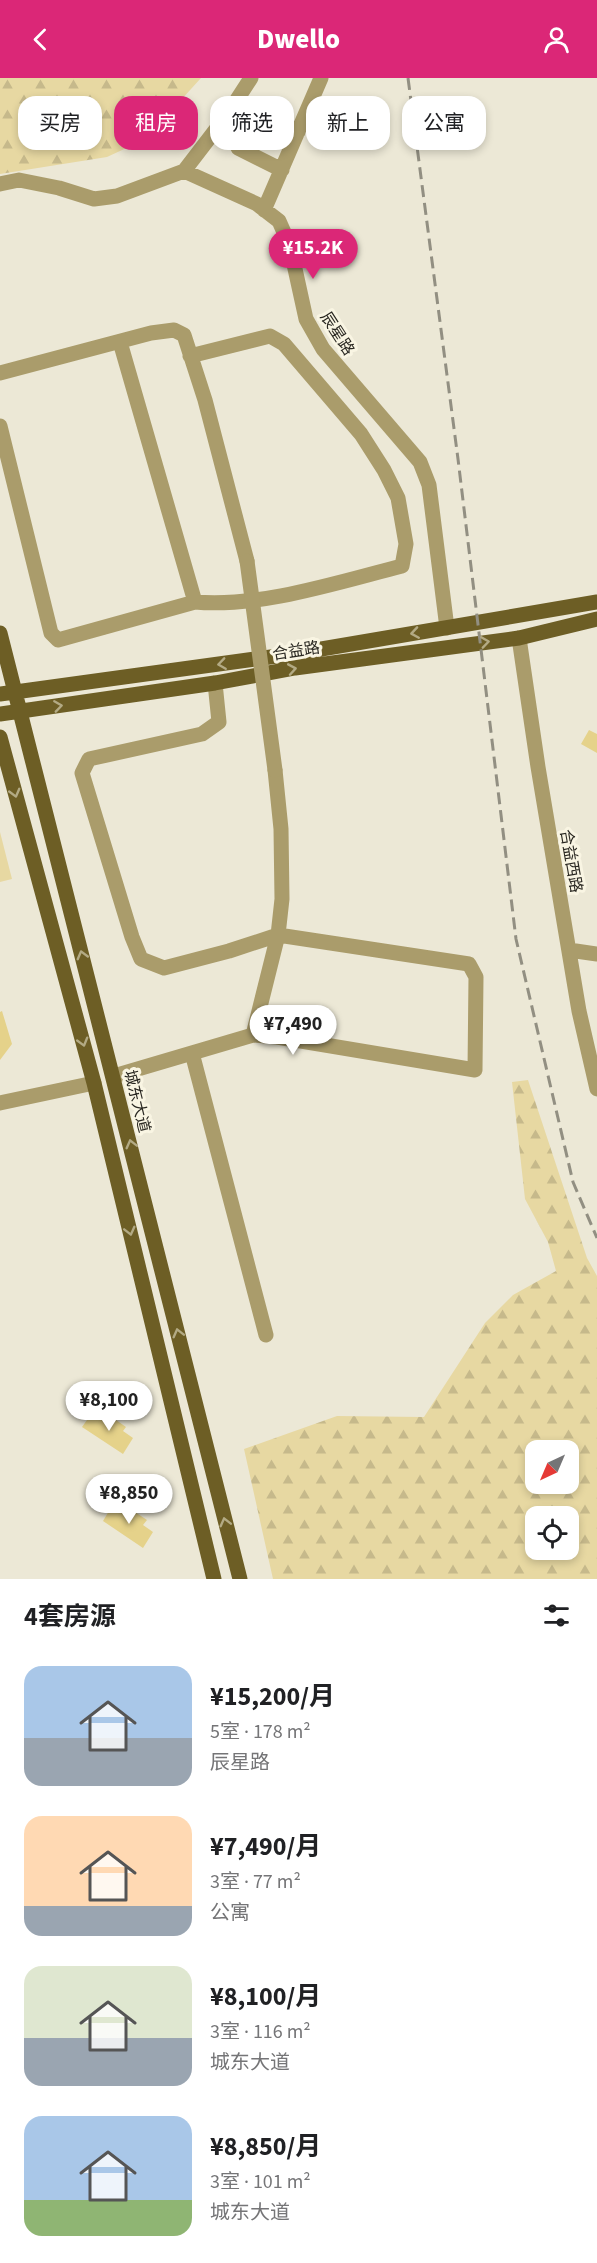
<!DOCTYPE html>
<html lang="zh">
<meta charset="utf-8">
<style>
:root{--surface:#fff;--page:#f6f6f6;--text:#202124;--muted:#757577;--accent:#db2777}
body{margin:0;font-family:"Source Sans 3","Noto Sans SC",sans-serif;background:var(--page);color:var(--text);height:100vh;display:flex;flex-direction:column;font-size:22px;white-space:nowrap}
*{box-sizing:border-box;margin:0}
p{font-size:20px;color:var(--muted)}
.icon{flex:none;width:33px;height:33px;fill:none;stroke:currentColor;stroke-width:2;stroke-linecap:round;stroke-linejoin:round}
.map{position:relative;height:1501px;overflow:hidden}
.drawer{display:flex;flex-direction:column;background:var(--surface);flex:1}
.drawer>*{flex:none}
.hud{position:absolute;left:18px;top:18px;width:561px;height:54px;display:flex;gap:12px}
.needle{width:39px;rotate:224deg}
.tools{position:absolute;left:525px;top:1362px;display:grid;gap:12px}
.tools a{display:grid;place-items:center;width:54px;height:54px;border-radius:12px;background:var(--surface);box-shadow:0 3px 9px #0003;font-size:30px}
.price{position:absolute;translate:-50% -51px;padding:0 14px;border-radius:21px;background:#fff;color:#222;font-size:20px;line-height:39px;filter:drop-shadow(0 2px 3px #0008)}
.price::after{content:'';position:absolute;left:50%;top:36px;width:18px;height:14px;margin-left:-9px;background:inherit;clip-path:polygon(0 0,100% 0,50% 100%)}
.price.on{background:var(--accent);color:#fff}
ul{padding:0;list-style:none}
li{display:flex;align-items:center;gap:18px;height:150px;padding:0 24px}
li span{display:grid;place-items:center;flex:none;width:168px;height:120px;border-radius:18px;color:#555}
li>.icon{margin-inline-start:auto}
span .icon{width:72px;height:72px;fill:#fffc;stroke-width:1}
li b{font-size:26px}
h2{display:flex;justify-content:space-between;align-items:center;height:72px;padding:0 24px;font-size:26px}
.chip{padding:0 21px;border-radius:18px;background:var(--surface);box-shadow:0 3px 9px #0003;font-size:21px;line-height:54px}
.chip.on{background:var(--accent);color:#fff}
header{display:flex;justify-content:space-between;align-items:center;height:78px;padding:0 24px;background:var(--accent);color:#fff;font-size:27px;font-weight:800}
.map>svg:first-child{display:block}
</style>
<header><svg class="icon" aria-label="back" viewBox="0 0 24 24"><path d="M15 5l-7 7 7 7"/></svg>Dwello<svg class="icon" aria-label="person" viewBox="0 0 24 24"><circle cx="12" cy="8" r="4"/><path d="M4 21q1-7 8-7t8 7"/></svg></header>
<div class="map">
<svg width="597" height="1501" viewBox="0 0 597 1501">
<defs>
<pattern id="forest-firs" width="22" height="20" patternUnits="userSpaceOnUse" patternTransform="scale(1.5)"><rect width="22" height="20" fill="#e7d8a2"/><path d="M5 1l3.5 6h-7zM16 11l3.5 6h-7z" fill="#c6b98b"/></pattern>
</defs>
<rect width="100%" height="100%" fill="#ece8d6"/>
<path fill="#e7d8a2" d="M0 754 12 801 0 804Z"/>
<path fill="url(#forest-firs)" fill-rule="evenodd" d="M0 0H201L161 44 133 67 107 79 0 96Z
M528 1002 587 1180 597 1198V1501H273L244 1371 337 1338 424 1339 485 1245 513 1217 556 1193 548 1164 525 1121 512 1004ZM536 1372H568V1406H536ZM536 1438H568V1472H536Z"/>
<path fill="#e5d28a" d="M589 652 597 656V675L581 666Z
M2 933 12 966 0 982V934Z
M92 1335 102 1341 106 1335 126 1349 123 1353 133 1360 123 1376 82 1349Z
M112 1428 122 1435 126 1428 147 1442 143 1447 153 1454 143 1470 103 1443Z"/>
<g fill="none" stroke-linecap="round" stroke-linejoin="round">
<path stroke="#aa9c6b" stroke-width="15" d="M250 31 298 54
M238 70 282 92
M184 93 227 37 251 0
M0 106 19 102 59 110 94 121 117 118 184 93 257 126 279 143 290 168 306 241 323 271 420 384 429 407 447 550
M264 132 321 0
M120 264 195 524
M0 295 151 255 174 252 184 257 205 322 247 483
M0 348 51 555 58 562 195 524C259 530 339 504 402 488L406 466 398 420 384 392 361 356 284 266 270 258 190 278
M519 560 538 689 579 933 597 1011
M569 872 597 876
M253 957 278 857 282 821 281 751 275 692
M192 975 266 1257
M114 998 253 957 277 959 475 992 476 899 469 886 278 857 229 873 164 890 141 881 132 859 82 695 89 681 202 656 219 644 215 605
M0 1025 94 1005"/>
<path stroke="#6d5e25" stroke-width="15" d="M0 555 240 1501
M0 616 292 576 597 524
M0 636 215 605 295 590 519 560 597 541
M0 659 94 1005 214 1501"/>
<path stroke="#928f82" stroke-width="3" stroke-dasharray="12 6" stroke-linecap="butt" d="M408 0 458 381 516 861 573 1104 597 1160"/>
<path stroke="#aa9c6b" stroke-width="15" d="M247 483 275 692"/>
</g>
<defs><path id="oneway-chevron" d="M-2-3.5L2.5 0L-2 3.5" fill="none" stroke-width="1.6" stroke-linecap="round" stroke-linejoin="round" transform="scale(1.5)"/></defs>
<g stroke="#b3aa84">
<use href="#oneway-chevron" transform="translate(415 555) rotate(171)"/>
<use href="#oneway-chevron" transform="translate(485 564) rotate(-8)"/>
<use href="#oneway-chevron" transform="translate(222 586) rotate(172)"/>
<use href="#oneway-chevron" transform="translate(292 591) rotate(-10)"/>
<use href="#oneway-chevron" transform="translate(58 628) rotate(-8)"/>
<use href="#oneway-chevron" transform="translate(15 715) rotate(75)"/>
<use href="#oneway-chevron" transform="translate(82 877) rotate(-105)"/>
<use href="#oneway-chevron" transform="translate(83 964) rotate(74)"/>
<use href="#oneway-chevron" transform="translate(131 1066) rotate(-104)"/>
<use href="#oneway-chevron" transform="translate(130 1153) rotate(76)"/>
<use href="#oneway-chevron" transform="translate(178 1255) rotate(-104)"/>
<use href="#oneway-chevron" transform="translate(225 1444) rotate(-104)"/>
</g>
<g text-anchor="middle" stroke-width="6" stroke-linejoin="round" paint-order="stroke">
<g font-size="16" fill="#2a2822" stroke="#f9f5e3">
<text transform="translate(338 255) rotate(57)" y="6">辰星路</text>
<text transform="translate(296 572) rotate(-9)" y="6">合益路</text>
<text transform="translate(572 783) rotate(80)" y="6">合益西路</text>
<text transform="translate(138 1023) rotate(76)" y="6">城东大道</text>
</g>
</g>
</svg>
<div class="tools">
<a><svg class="needle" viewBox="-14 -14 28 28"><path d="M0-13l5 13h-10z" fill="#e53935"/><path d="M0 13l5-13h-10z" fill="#757577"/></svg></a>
<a><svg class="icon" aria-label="locate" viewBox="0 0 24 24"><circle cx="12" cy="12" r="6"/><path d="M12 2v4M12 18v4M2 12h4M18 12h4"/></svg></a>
</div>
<b class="price on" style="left:313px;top:202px">¥15.2K</b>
<b class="price" style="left:293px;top:978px">¥7,490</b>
<b class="price" style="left:109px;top:1354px">¥8,100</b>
<b class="price" style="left:129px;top:1447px">¥8,850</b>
<div class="hud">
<a class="chip">买房</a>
<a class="chip on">租房</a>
<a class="chip">筛选</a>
<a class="chip">新上</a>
<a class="chip">公寓</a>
</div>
</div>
<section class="drawer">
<h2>4套房源<svg class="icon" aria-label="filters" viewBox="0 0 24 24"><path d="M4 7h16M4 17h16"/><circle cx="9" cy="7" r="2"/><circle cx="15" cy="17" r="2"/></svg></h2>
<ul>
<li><span style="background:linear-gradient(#a9c7e8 60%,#9aa5b1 0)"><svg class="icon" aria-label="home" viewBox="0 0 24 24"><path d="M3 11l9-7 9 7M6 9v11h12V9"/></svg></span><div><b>¥15,200/月</b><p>5室 · 178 m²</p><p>辰星路</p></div></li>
<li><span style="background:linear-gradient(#ffd9b3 75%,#9aa5b1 0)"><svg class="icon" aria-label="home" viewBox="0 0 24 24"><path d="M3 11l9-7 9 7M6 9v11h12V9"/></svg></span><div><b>¥7,490/月</b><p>3室 · 77 m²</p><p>公寓</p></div></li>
<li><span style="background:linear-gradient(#dfe7d0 60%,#9aa5b1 0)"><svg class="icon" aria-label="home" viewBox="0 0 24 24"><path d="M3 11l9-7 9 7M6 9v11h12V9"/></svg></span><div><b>¥8,100/月</b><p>3室 · 116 m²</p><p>城东大道</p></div></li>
<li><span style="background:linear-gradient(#a9c7e8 70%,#8fb573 0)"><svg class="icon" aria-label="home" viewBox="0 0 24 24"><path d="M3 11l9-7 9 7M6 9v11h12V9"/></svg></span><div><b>¥8,850/月</b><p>3室 · 101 m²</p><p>城东大道</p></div></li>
</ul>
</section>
